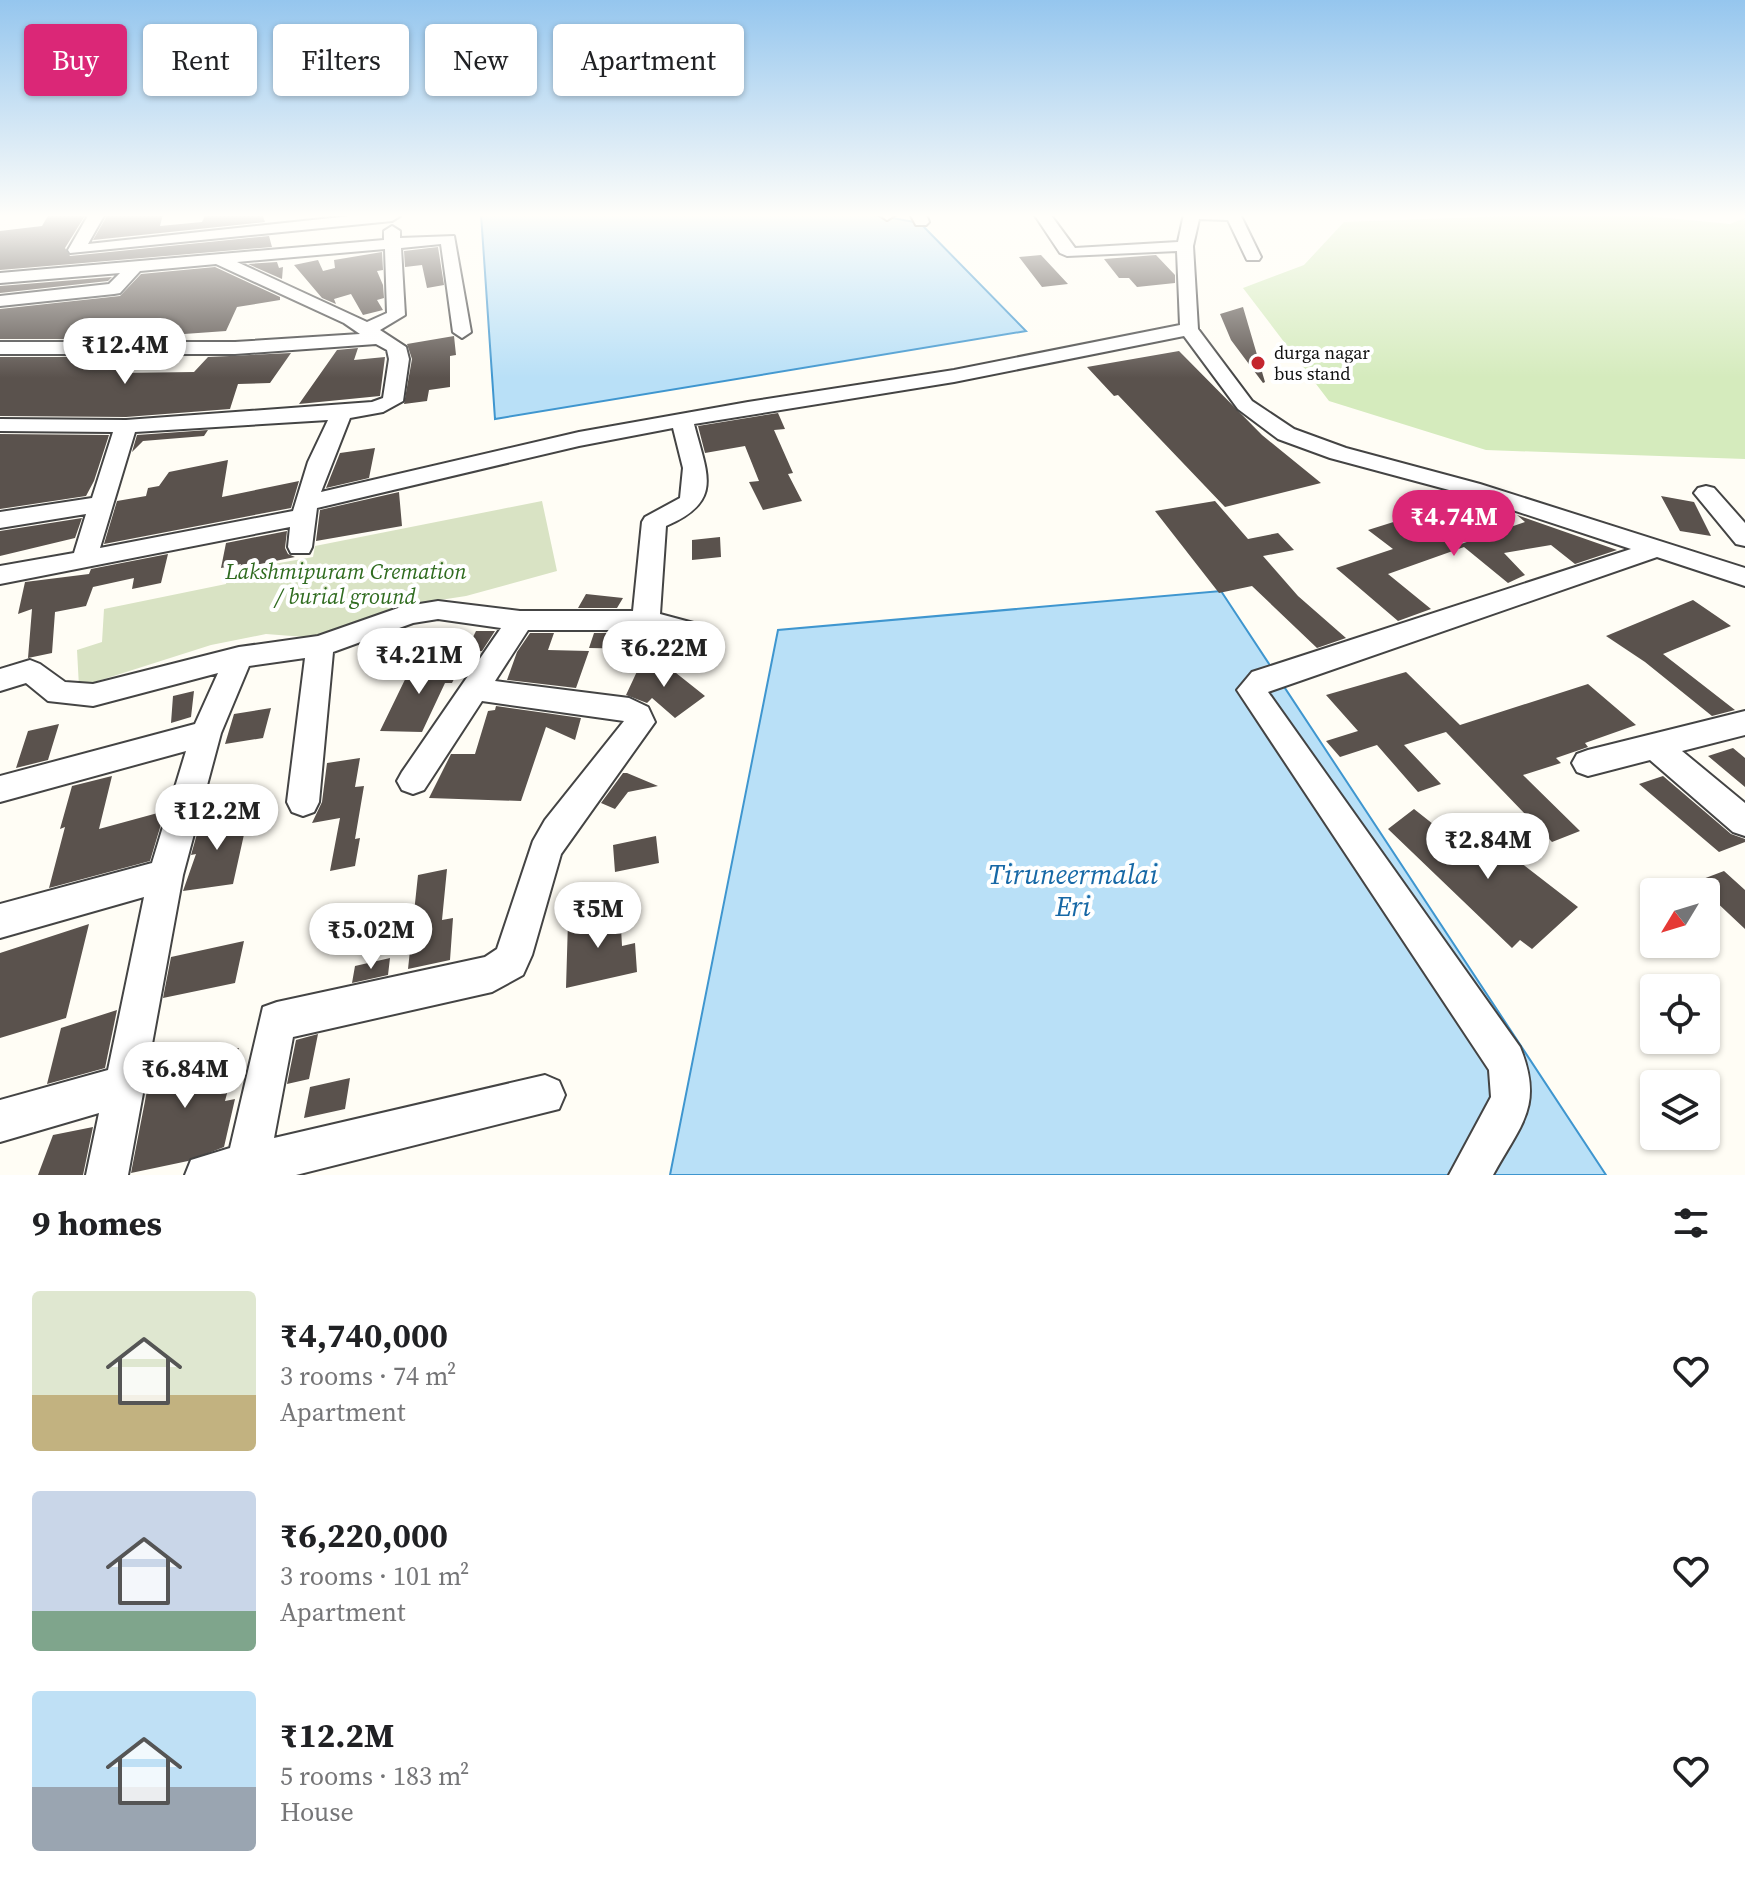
<!DOCTYPE html>
<meta charset="utf-8">
<style>
:root{--surface:#fff;--page:#f6f6f6;--text:#202124;--muted:#757577;--accent:#db2777}
body{margin:0;font-family:"Source Serif 4",serif;background:var(--page);color:var(--text);height:100vh;display:flex;flex-direction:column;font-size:30px;white-space:nowrap}
*{box-sizing:border-box;margin:0}
p{font-size:26px;color:var(--muted)}
.icon{flex:none;width:44px;height:44px;fill:none;stroke:currentColor;stroke-width:2;stroke-linecap:round;stroke-linejoin:round}
.map{position:relative;height:1175px;overflow:hidden}
.side{display:flex;flex-direction:column;background:var(--surface);flex:1}
.side>*{flex:none}
.banner{position:absolute;left:24px;top:24px;width:800px;height:72px;display:flex;gap:16px}
.needle{width:52px;rotate:232deg}
.tools{position:absolute;left:1640px;top:878px;display:grid;gap:16px}
.tools a{display:grid;place-items:center;width:80px;height:80px;border-radius:8px;background:var(--surface);box-shadow:0 2px 6px #0004;font-size:40px}
.price{position:absolute;translate:-50% -68px;padding:0 18px;border-radius:28px;background:#fff;color:#222;font-size:26px;line-height:52px;filter:drop-shadow(0 2px 4px #0008)}
.price::after{content:'';position:absolute;left:50%;top:48px;width:24px;height:18px;margin-left:-12px;background:inherit;clip-path:polygon(0 0,100% 0,50% 100%)}
.price.current{background:var(--accent);color:#fff}
ul{padding:0;list-style:none}
li{display:flex;align-items:center;gap:24px;height:200px;padding:0 32px}
li span{display:grid;place-items:center;flex:none;width:224px;height:160px;border-radius:8px;color:#555}
li>.icon{margin-inline-start:auto}
span .icon{width:96px;height:96px;fill:#fffc;stroke-width:1}
li b{font-size:34px}
h2{display:flex;justify-content:space-between;align-items:center;height:96px;padding:0 32px;font-size:34px}
.chip{padding:0 28px;border-radius:8px;background:var(--surface);box-shadow:0 2px 6px #0004;font-size:28px;line-height:72px}
.chip.current{background:var(--accent);color:#fff}
.map>svg:first-child{display:block}
</style>
<div class="map">
<svg width="1745" height="1175" viewBox="0 0 1745 1175">
<rect width="100%" height="100%" fill="#fffdf5"/>
<path fill="#d5ebbd" d="M1556 214H1626L1730 224 1745 218V459L1486 450 1329 401 1243 288 1304 265 1344 222Z"/>
<path fill="#d9e3c4" d="M542 501 557 571 466 596 414 604 318 638 266 634 211 645 79 687 77 650 102 642 104 609 226 584 228 572 313 557 315 546Z"/>
<path fill="#b9e0f7" stroke="#3f96cf" stroke-width="2" d="M481 214H870L920 223 1026 331 495 419Z
M1221 591 1606 1175H670L778 630Z"/>
<path fill="#5a524d" d="M49 214H86L65 248 70 256 269 236 272 247 0 270V231L42 226Z
M108 214H163L160 226 202 222 206 214H262L265 222 93 240Z
M438 247 444 285 427 288 422 265 405 267 404 251Z
M382 252 383 270 377 271 383 285 384 298 377 300 383 310 363 315 351 294 334 299 336 304 322 298 294 265 318 260 323 271 335 268 334 260Z
M1041 255 1068 284 1042 287 1019 257Z
M1156 255 1175 275V283L1137 287 1129 278H1119L1104 259Z
M277 262 279 268 283 267 282 279 248 264Z
M215 267 280 297V300L237 307 226 331 156 336 153 339H0V309L120 296 141 274Z
M112 277 108 281 0 293V286Z
M1243 307 1265 382 1263 383 1231 340 1220 314Z
M454 336 456 355 450 356V387L429 390 427 401 404 404 412 359 407 344Z
M358 348 354 360 385 357 380 396 299 404 337 350Z
M1179 351 1262 435 1321 483 1225 507 1118 395 1114 396 1087 367Z
M291 353 270 383 238 384 230 409 126 417 0 416V357H134L118 373 194 372 208 357Z
M778 413 785 429 774 430 793 473 788 474 802 501 763 510 749 482 759 481 745 446 705 453 698 426Z
M208 430 204 436 143 441 132 452 137 435Z
M0 434 109 435 94 481 86 496 0 509Z
M375 448 369 478 326 488 340 453Z
M228 460 222 497 299 481 291 508 104 544 117 501 146 496 148 488 159 486 169 472Z
M399 492 402 526 316 541 320 510Z
M1661 496 1694 502 1711 536 1680 531Z
M1215 501 1248 539 1278 533 1294 550 1263 556 1298 596 1346 638 1317 648 1252 586 1219 593 1155 511Z
M1517 515 1617 550 1575 564 1551 545 1504 553 1525 575 1508 583 1464 547 1388 574 1431 609 1398 621 1336 568 1393 549 1368 530 1403 519 1413 526 1461 544 1525 522Z
M82 518 75 538 0 556V531Z
M287 531 285 548 288 554 295 557 240 568 241 564 221 568 226 543Z
M720 537 721 557 692 560V540Z
M168 554 161 583 132 589 134 578 93 587 86 606 55 612 52 653 28 658 32 609 18 614 25 582 89 574 91 569Z
M586 594 623 598 617 608H578Z
M1693 600 1731 626 1663 654 1735 710 1712 716 1645 662 1606 636Z
M476 631H495L482 651H466Z
M530 633H554L548 650 589 651 576 688 507 680 517 652Z
M594 633H646L648 634 643 649 589 648Z
M414 661 462 663 452 683H445L422 732 380 731Z
M640 665 671 669 705 696 675 718 652 698 647 703 626 695Z
M1406 672 1460 725 1588 684 1636 725 1585 743 1588 747 1556 758 1561 763 1523 775 1580 831 1552 842 1446 732 1404 745 1441 784 1418 792 1377 745 1340 757 1326 741 1358 731 1326 695Z
M194 691 191 717 171 723 173 696Z
M496 706 581 718 575 740 546 727 521 801 429 798 451 754H475L488 711 495 710Z
M271 708 263 738 225 744 234 714Z
M59 724 48 760 16 768 28 731Z
M1733 748 1745 758V787L1708 756Z
M360 758 355 787 364 786 355 839 360 838 355 866 330 871 340 818 312 823 322 802 327 763Z
M623 773H627L658 786 628 792 615 809 601 803Z
M112 776 99 829 165 811 150 861 49 888 65 827 60 829 72 786Z
M1663 776 1731 834 1745 839V842L1719 852 1639 784Z
M1414 809 1462 847 1481 832 1578 907 1532 949 1520 940 1512 948 1388 829Z
M249 812 233 884 183 891 196 854 191 855 201 820Z
M656 836 659 863 615 872 613 845Z
M447 869 442 920 453 918 450 960 408 969 418 875Z
M1724 871 1745 890V929L1695 882Z
M620 910 622 946 635 943 637 972 566 988 568 921Z
M89 924 66 1018 0 1038V953Z
M244 941 235 983 163 998 171 957Z
M390 958 388 975 352 983 355 966Z
M117 1010 105 1068 47 1084 61 1028Z
M318 1034 309 1079 287 1084 296 1040Z
M239 1048 225 1101 235 1099 224 1147 188 1161 131 1173 152 1065Z
M350 1078 345 1109 304 1118 310 1087Z
M93 1127 83 1175H38L53 1135Z"/>
<g fill="none" stroke-linecap="round" stroke-linejoin="round">
<defs>
<path id="street" d="M89 214H105L88 244 369 214 400 216 392 221 70 253 68 250Z
M878 214H894L895 215 887 220Z
M910 214H926L929 222 926 225H916Z
M1034 214H1050L1075 248 1178 242 1184 214H1240L1261 257 1259 260H1247L1228 220 1199 219 1193 246 1198 329 1252 401 1294 429 1346 448 1480 484 1745 568V586L1657 557 1268 692 1520 1047C1544 1106 1521 1124 1493 1175H1449L1491 1097 1489 1070 1237 690 1252 672 1631 549 1464 494 1330 458 1278 439 1238 409 1184 336 954 382 694 424C707 475 724 501 666 526L660 614 701 625 705 632 701 639 691 642 646 630H528L495 681 629 698 648 707 655 722 561 854 532 955 523 975 492 992 293 1037 274 1138 545 1075 559 1081 565 1095 559 1109 296 1175H185L191 1160 230 1148 263 1007 277 1002 485 957 497 949 533 841 545 820 624 721 482 701 424 790 413 794 402 790 397 781 402 772 501 628 438 619 413 623 333 652 319 802 314 812 303 816 292 812 287 802 305 658 249 666 221 733 183 875 128 1175H86L99 1113 0 1142V1100L108 1070 144 897 0 938V904L152 863 186 751 0 802V776L195 724 218 673 93 706 48 701 26 683 0 691V669L30 660 40 664 65 682 93 684 239 647 318 636 401 607 438 601 520 611H633L642 522 645 517 680 498 683 468 673 428 579 446 317 508 312 547 309 553H291L288 547 290 527 0 584V566L74 553 86 514 0 528V512L92 498 113 432 0 431V419L126 420 372 402 383 398 389 359 387 350 376 344 235 354H0V342H235L360 334 344 323 216 264 140 271 120 293 114 294 0 306V296L109 284 120 273 0 283V273L384 240V231L392 226 400 231V238L454 236 471 332 462 338 453 332 441 244 401 248 405 315 380 330 406 347 409 359 403 401 383 412 350 418 321 492 579 432 748 402 954 370 1180 325 1177 251 1067 256 1060 253ZM385 249 387 313 367 322 237 262ZM328 420 308 462 293 511 100 548 135 432Z
M1706 486 1714 488 1745 523V546L1736 544 1694 493 1698 488Z
M1745 711V735L1682 751 1745 803V836L1733 832 1650 760 1588 776 1577 772 1572 763 1577 754 1588 750Z"/>
</defs>
<use href="#street" stroke="#444" stroke-width="4"/>
<use href="#street" fill="#fff" fill-rule="evenodd"/>
</g>
<linearGradient id="sky" x2="0" y2="1"><stop stop-color="#95c6ee"/><stop offset="0.57" stop-color="#fffefa"/><stop offset="1" stop-color="#fffefa" stop-opacity="0"/></linearGradient>
<rect width="1745" height="378" fill="url(#sky)"/>
<circle fill="#c4262e" stroke="#fff" stroke-width="3" cx="1258" cy="363" r="8"/>
<g text-anchor="middle" stroke-width="8" stroke-linejoin="round" paint-order="stroke">
<g font-size="18" fill="#111" stroke="#fff" text-anchor="start">
<text x="1274" y="359">durga nagar<tspan x="1274" dy="21">bus stand</tspan></text>
</g>
<g font-size="22" font-style="italic" fill="#2f6b1f" stroke="#fff">
<text x="346" y="579">Lakshmipuram Cremation<tspan x="346" dy="25">/ burial ground</tspan></text>
</g>
<g font-size="28" font-style="italic" fill="#1768a6" stroke="#fff">
<text x="1073" y="884">Tiruneermalai<tspan x="1073" dy="32">Eri</tspan></text>
</g>
</g>
</svg>
<div class="tools">
<a><svg class="needle" viewBox="-14 -14 28 28"><path d="M0-13l5 13h-10z" fill="#e53935"/><path d="M0 13l5-13h-10z" fill="#757577"/></svg></a>
<a><svg class="icon" aria-label="locate" viewBox="0 0 24 24"><circle cx="12" cy="12" r="6"/><path d="M12 2v4M12 18v4M2 12h4M18 12h4"/></svg></a>
<a><svg class="icon" aria-label="layers" viewBox="0 0 24 24"><path d="M12 4l9 5-9 5-9-5zM3 14l9 5 9-5"/></svg></a>
</div>
<b class="price" style="left:125px;top:386px">₹12.4M</b>
<b class="price current" style="left:1454px;top:558px">₹4.74M</b>
<b class="price" style="left:664px;top:689px">₹6.22M</b>
<b class="price" style="left:419px;top:696px">₹4.21M</b>
<b class="price" style="left:217px;top:852px">₹12.2M</b>
<b class="price" style="left:1488px;top:881px">₹2.84M</b>
<b class="price" style="left:598px;top:950px">₹5M</b>
<b class="price" style="left:371px;top:971px">₹5.02M</b>
<b class="price" style="left:185px;top:1110px">₹6.84M</b>
<div class="banner">
<a class="chip current">Buy</a>
<a class="chip">Rent</a>
<a class="chip">Filters</a>
<a class="chip">New</a>
<a class="chip">Apartment</a>
</div>
</div>
<section class="side">
<h2>9 homes<svg class="icon" aria-label="filters" viewBox="0 0 24 24"><path d="M4 7h16M4 17h16"/><circle cx="9" cy="7" r="2"/><circle cx="15" cy="17" r="2"/></svg></h2>
<ul>
<li><span style="background:linear-gradient(#dfe7d0 65%,#c2b280 0)"><svg class="icon" aria-label="home" viewBox="0 0 24 24"><path d="M3 11l9-7 9 7M6 9v11h12V9"/></svg></span><div><b>₹4,740,000</b><p>3 rooms · 74 m²</p><p>Apartment</p></div><svg class="icon" aria-label="heart" viewBox="0 0 24 24"><path d="M12 20l-8-8c-3-5 5-10 8-4 3-6 11-1 8 4z"/></svg></li>
<li><span style="background:linear-gradient(#c9d6e8 75%,#7fa58c 0)"><svg class="icon" aria-label="home" viewBox="0 0 24 24"><path d="M3 11l9-7 9 7M6 9v11h12V9"/></svg></span><div><b>₹6,220,000</b><p>3 rooms · 101 m²</p><p>Apartment</p></div><svg class="icon" aria-label="heart" viewBox="0 0 24 24"><path d="M12 20l-8-8c-3-5 5-10 8-4 3-6 11-1 8 4z"/></svg></li>
<li><span style="background:linear-gradient(#bfe0f5 60%,#9aa5b1 0)"><svg class="icon" aria-label="home" viewBox="0 0 24 24"><path d="M3 11l9-7 9 7M6 9v11h12V9"/></svg></span><div><b>₹12.2M</b><p>5 rooms · 183 m²</p><p>House</p></div><svg class="icon" aria-label="heart" viewBox="0 0 24 24"><path d="M12 20l-8-8c-3-5 5-10 8-4 3-6 11-1 8 4z"/></svg></li>
</ul>
</section>
